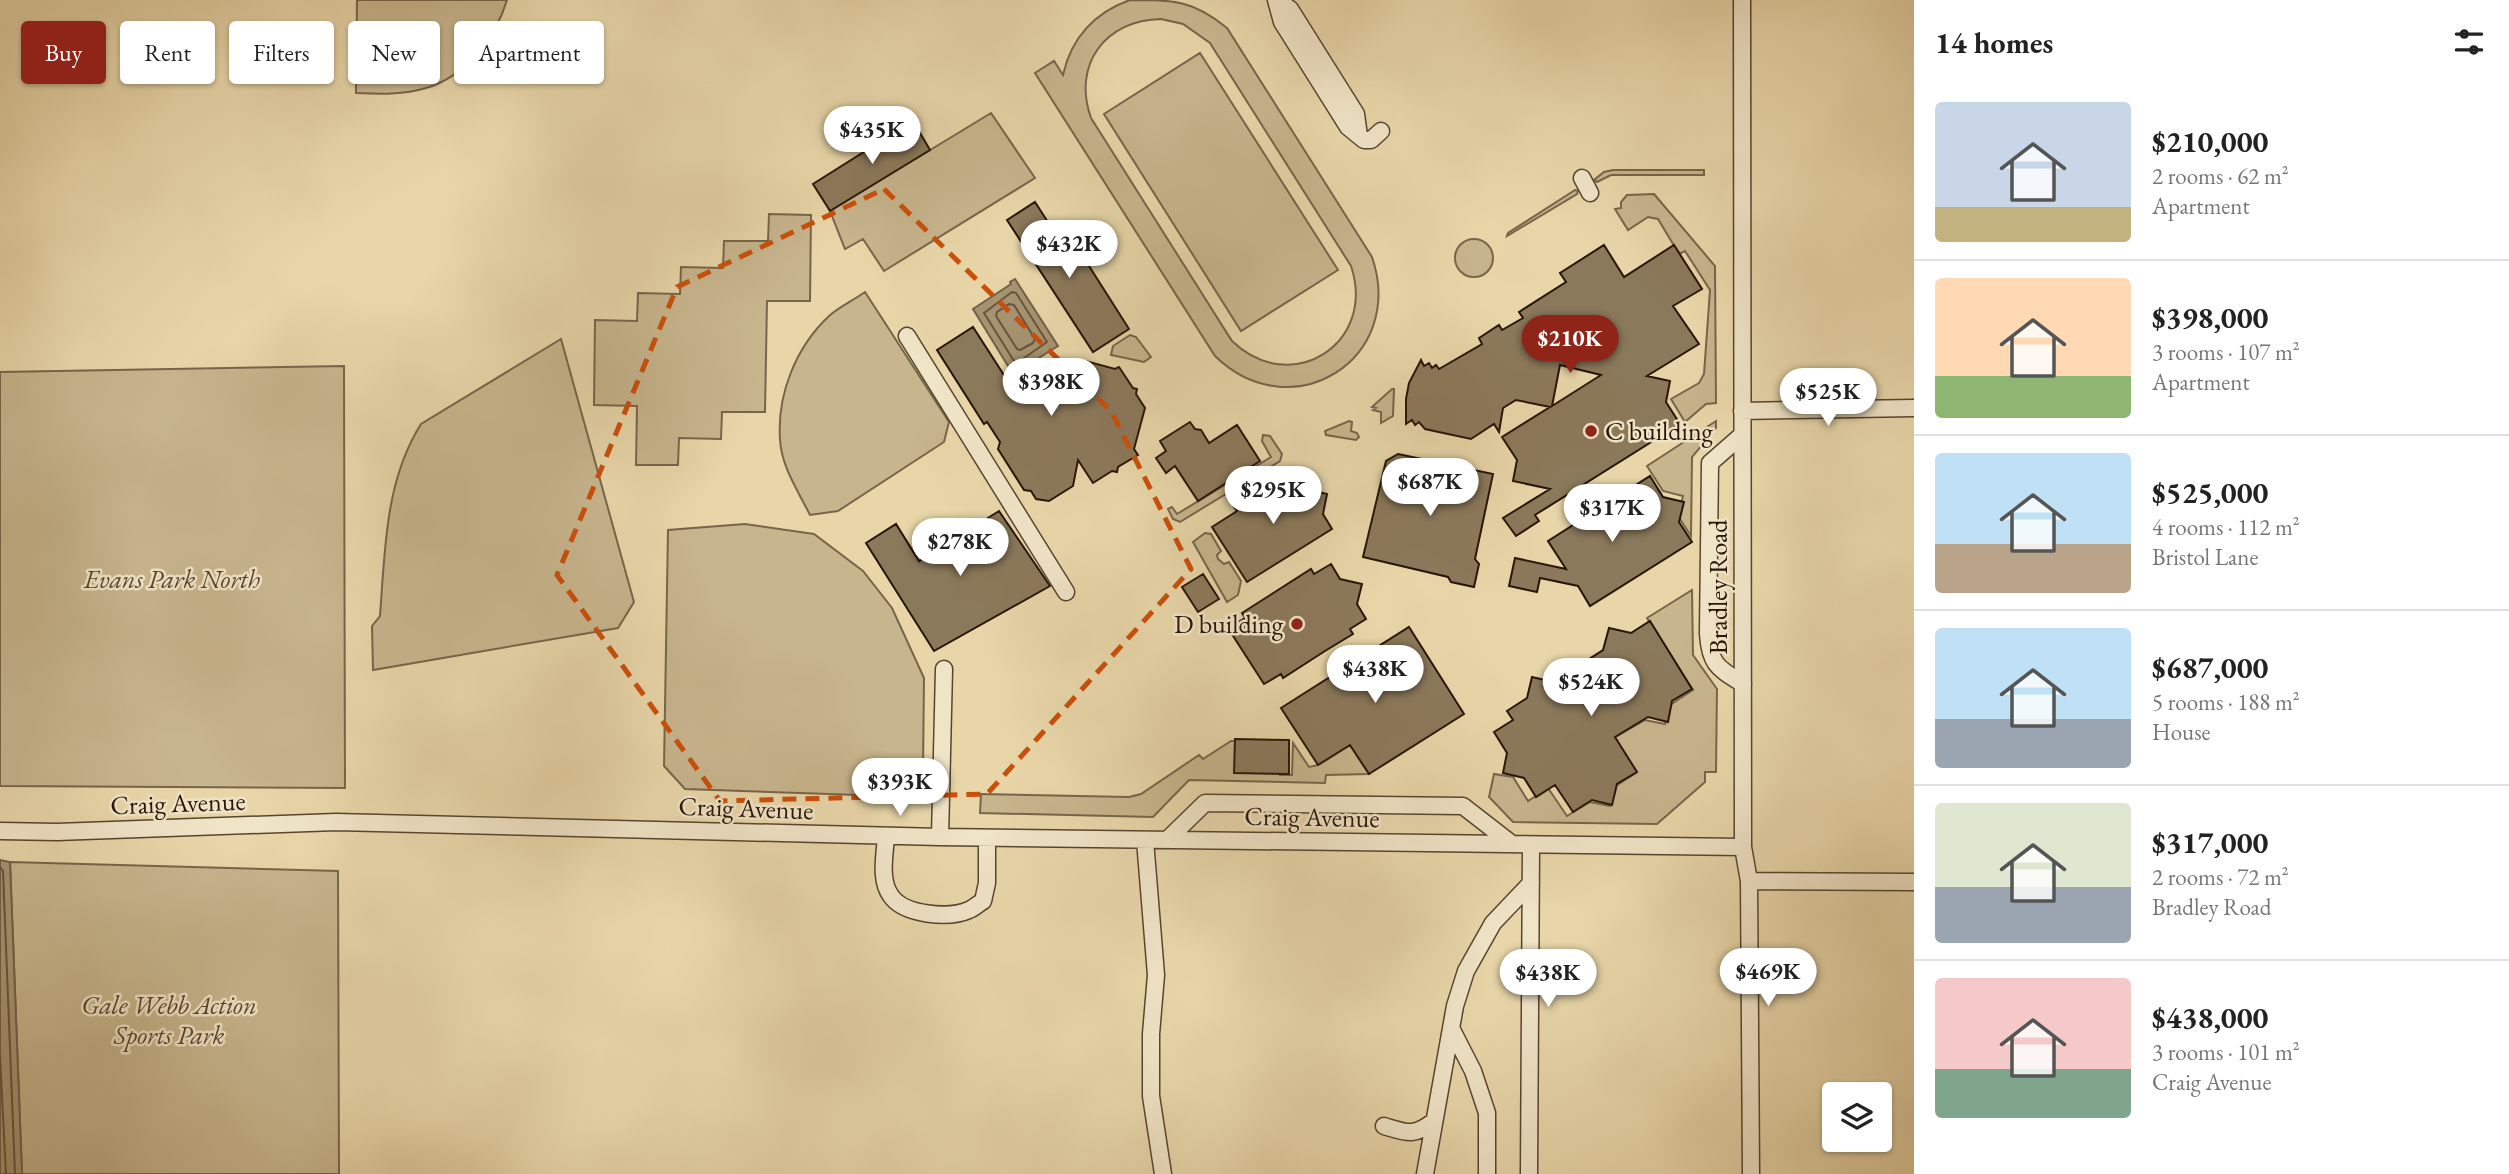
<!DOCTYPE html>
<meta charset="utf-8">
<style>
:root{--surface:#fff;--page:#f2f2f2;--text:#222;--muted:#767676;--line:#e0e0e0;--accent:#8f2418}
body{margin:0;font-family:"EB Garamond",serif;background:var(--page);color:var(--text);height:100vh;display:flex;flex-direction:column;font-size:26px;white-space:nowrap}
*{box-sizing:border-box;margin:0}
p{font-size:23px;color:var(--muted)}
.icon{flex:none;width:38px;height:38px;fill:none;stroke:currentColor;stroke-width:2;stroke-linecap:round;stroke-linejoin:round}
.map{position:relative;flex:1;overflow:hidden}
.details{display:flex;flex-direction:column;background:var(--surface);width:595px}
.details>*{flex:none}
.top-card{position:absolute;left:21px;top:21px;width:665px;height:63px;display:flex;gap:14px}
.buttons{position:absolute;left:1822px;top:1082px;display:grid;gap:14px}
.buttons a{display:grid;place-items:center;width:70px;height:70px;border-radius:7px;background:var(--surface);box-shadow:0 2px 5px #0004;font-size:35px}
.price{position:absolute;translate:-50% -60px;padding:0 16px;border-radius:24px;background:#fff;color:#222;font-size:23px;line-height:46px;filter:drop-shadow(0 2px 4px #0008)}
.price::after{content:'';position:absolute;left:50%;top:42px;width:21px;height:16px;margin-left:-10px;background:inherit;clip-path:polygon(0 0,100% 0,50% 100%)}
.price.current{background:var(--accent);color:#fff}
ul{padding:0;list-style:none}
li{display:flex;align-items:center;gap:21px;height:175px;padding:0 21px}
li+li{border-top:2px solid var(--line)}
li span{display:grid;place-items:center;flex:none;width:196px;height:140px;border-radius:7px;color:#555}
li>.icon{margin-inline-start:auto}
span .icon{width:84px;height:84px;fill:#fffc;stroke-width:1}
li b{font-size:30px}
h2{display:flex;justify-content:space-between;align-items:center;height:84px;padding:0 21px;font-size:30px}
.pill{padding:0 24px;border-radius:7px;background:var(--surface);box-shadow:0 2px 5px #0004;font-size:24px;line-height:63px}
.pill.current{background:var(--accent);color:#fff}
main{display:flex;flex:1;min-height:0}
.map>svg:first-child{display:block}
</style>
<main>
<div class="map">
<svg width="1914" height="1174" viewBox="0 0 1914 1174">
<rect width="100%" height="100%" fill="#e8d6a9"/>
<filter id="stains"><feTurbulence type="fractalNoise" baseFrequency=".00286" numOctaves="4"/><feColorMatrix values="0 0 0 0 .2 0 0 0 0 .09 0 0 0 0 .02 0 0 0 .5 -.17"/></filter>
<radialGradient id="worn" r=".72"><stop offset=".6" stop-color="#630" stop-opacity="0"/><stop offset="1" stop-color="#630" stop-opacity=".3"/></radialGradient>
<path fill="#c7b58d" stroke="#77654a" stroke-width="2" fill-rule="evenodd" d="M357 0H507C496 37 465 77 426 88 403 95 380 94 356 93Z
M1130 0C1174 0 1193 0 1227 28L1372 257C1407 359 1292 431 1215 356L1035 73 1054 61 1063 75C1071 38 1095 12 1130 0ZM1161 19 1183 24 1210 43 1351 266C1377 344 1291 398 1232 341L1091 118C1072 65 1105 20 1161 19Z
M1200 53 1338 270 1241 331 1104 114Z
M991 113 1035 178 884 271 863 239 845 249 830 211Z
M1613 170H1704V175H1611L1597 182 1594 180 1604 172Z
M1575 190 1578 191 1577 194 1507 236 1508 233Z
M1654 194 1715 266 1716 403 1706 404 1685 422 1671 399 1699 383 1704 374 1710 290 1685 251 1679 254 1658 219 1648 217 1628 230 1615 209 1621 208V202L1627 195Z
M769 214 811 215 810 301H767L765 412H722L721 439 679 438 678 465H636L637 406 594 405 595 320 637 321 638 293 680 294 681 267 723 268 724 241H768Z
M1455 258a19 19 0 1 1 38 0a19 19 0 1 1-38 0Z
M865 292 949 422 944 442 838 511 810 515C798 491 781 466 780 439 777 394 796 347 829 316 839 307 854 300 865 292Z
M1130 335 1136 337 1151 357 1144 362 1111 355 1113 346Z
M561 339 634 602 618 628 373 670 372 626 380 616C385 550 385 481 421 424Z
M344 366 345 788 0 786V372Z
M1392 389H1394L1393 416 1381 423V412L1373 410 1376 408 1372 407Z
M1349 421 1352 422 1351 431 1357 433 1359 437 1356 440 1326 435 1325 431Z
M1716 421V428L1692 457 1691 536 1678 516 1683 496 1663 491 1647 466Z
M1263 435 1270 436 1282 454 1280 461 1180 522 1173 519 1168 509 1172 507 1177 514 1271 457 1262 441Z
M745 524 814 534 863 571 892 608 924 678 923 771 919 797 685 789 664 766 668 530Z
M1205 533 1211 534 1221 551 1217 555 1218 559 1224 564 1229 562 1241 581 1238 595 1227 602 1193 542Z
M1692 590 1693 655 1717 689 1716 772H1705V782L1657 824 1513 822 1489 797 1494 774 1513 777 1528 801 1548 788 1567 816 1590 802 1610 806 1614 787 1636 773 1614 738 1645 720 1665 724 1670 705 1693 690 1647 618Z
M1231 741H1235L1280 775H1292L1293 743 1309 767 1318 765 1350 745 1369 774 1326 775 1325 783 1189 780 1153 817 980 813 981 794 1129 797 1141 794 1199 755 1203 759Z
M10 862 338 871 339 1174H22Z"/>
<path fill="#a69472" stroke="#736147" stroke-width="2" d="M1015 279 1058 346 1013 374 973 309 1011 284 1010 282Z
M0 860 10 862 22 1174H0Z"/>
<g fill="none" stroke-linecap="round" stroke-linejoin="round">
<path stroke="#66543c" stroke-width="2" d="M1012 292 1016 293 1047 342 1017 363 1014 361 984 313Z
M1009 304 1014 305 1035 339 1033 343 1020 350 1017 349 996 316 997 312Z
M0 867 3 871 15 1174
M0 1056 6 1174"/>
</g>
<path fill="#8b795b" stroke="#271507" stroke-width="2" fill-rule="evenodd" d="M913 121 930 150 830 211 813 184Z
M1035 202 1053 230 1049 233 1072 262 1082 255 1129 329 1093 352 1007 220Z
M1604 245 1624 277 1674 245 1702 289 1673 306 1699 344 1647 376 1670 381 1666 402 1680 424 1535 515 1539 521 1516 536 1503 518 1550 489 1513 481 1517 460 1502 437 1550 407 1516 400 1503 408 1499 432 1494 424 1471 439 1425 429 1419 422 1415 425 1412 420 1406 424V399L1409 383 1421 360 1424 366 1429 363 1432 368 1436 365 1439 369 1482 344 1479 338 1499 325 1502 330 1523 318 1519 312 1566 282 1560 273ZM1560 365 1601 375 1552 406Z
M973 327 1020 400 1082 360 1115 369 1119 367 1133 388 1137 389 1136 394 1145 408 1134 449 1138 455 1118 467 1117 472 1112 471 1093 483 1078 460 1073 486 1049 501 1036 499 1031 491 1024 490 998 449 1000 442 987 422 984 424 937 350Z
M1190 422 1195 429 1201 430 1209 443 1237 425 1260 461 1198 501 1175 466 1166 473 1156 458 1166 451 1160 441Z
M1398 454 1493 474 1475 559 1479 564 1474 587 1451 582 1448 577 1363 557 1386 461Z
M1297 474 1306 489 1327 494 1323 514 1332 529 1247 582 1212 527 1237 511 1234 507 1269 484 1272 489Z
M1650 476 1663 497 1684 502 1679 522 1692 542 1590 606 1578 586 1540 578 1537 592 1509 586 1515 558 1566 569 1548 541Z
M999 511 1050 586 934 651 866 543 896 524 919 561Z
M1331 564 1340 579 1362 584 1357 604 1366 619 1350 629 1353 634 1325 651 1283 678 1281 674 1264 684 1228 628 1245 618 1242 613 1311 569 1314 574Z
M1203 574 1219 599 1198 612 1182 587Z
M1650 621 1692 689 1672 701 1668 722 1648 717 1615 737 1637 772 1617 784 1612 805 1592 800 1573 812 1555 785 1536 797 1524 778 1503 773 1507 753 1494 732 1513 720 1507 711 1527 698 1532 677 1553 682 1603 650 1609 628 1631 633Z
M1409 627 1464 714 1369 774 1350 745 1318 765 1281 708Z
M1235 739 1289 740V774L1234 773Z"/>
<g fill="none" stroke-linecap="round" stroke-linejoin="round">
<defs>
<path id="minor" d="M1276 0 1282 22 1348 127 1364 140H1371L1381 131
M1277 0 1290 9 1356 114 1359 136
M1742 0 1743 847 1749 881 1751 1174
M1582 178 1590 193
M907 336 1066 592
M1742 411 1914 408
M1742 435 1710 463 1708 634C1710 665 1718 668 1743 684
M0 831 57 832 336 822 940 837 1743 847
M886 836C885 854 879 880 891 896 904 915 949 919 969 910 974 908 978 904 983 901L987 883V838
M940 837 944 669
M1145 840 1156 975 1151 1034V1096L1163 1174
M1167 840 1205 803 1463 806 1512 844
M1749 881 1914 882
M1451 1028 1473 1071 1487 1113V1174
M1384 1126C1407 1133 1414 1137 1434 1121
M1425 1174 1455 1006 1466 971 1493 923 1531 883
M1529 1174 1531 845"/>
</defs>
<use href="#minor" stroke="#574530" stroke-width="19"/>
<use href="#minor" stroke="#f0e4c7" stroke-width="16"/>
</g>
<path fill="none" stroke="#cb4f0b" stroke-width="5" stroke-dasharray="14 9" stroke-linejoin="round" d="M884 189 1111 411 1191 569 987 794 720 801 557 575 677 287Z"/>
<g fill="#8f2418" stroke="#f0e4c7" stroke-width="2.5">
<circle cx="1591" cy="431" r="7"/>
<circle cx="1297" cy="624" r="7"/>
</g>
<g text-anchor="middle" stroke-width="5" stroke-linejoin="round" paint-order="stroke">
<g font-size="26" fill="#271507" stroke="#f0e4c7" text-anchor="start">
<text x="1605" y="440">C building</text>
<text x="1283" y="633" text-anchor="end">D building</text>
</g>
<g font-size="26" font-style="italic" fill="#57452f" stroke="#f0e4c7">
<text x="172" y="588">Evans Park North</text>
<text x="169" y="1014">Gale Webb Action<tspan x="169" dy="30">Sports Park</tspan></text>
</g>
<g font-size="26" fill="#271507" stroke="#f0e4c7">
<text transform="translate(1718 587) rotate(-90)" y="9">Bradley Road</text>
<text transform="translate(178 803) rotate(-2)" y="9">Craig Avenue</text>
<text transform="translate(746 808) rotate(2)" y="9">Craig Avenue</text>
<text transform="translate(1312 817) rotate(1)" y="9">Craig Avenue</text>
</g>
</g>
<rect width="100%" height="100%" filter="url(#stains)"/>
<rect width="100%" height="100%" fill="url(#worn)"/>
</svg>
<div class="buttons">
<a><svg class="icon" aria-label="layers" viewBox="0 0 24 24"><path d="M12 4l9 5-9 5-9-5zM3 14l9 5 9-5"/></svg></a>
</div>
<b class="price" style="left:872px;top:166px">$435K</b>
<b class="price" style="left:1069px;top:280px">$432K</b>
<b class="price current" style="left:1570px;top:375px">$210K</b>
<b class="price" style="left:1051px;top:418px">$398K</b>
<b class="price" style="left:1828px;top:428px">$525K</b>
<b class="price" style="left:1430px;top:518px">$687K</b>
<b class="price" style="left:1273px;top:526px">$295K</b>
<b class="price" style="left:1612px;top:544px">$317K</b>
<b class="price" style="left:960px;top:578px">$278K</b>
<b class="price" style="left:1375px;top:705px">$438K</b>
<b class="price" style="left:1591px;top:718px">$524K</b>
<b class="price" style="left:900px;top:818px">$393K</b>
<b class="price" style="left:1768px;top:1008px">$469K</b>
<b class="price" style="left:1548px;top:1009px">$438K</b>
<div class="top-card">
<a class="pill current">Buy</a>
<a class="pill">Rent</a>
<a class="pill">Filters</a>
<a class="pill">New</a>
<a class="pill">Apartment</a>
</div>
</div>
<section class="details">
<h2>14 homes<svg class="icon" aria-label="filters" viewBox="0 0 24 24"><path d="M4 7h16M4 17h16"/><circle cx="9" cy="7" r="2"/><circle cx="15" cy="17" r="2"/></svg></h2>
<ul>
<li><span style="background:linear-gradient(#c9d6e8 75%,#c2b280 0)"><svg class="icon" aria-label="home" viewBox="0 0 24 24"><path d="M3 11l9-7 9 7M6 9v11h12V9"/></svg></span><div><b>$210,000</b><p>2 rooms · 62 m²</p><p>Apartment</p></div></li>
<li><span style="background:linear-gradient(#ffd9b3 70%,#8fb573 0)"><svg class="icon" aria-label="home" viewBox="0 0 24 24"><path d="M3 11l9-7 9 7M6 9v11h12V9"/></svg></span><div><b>$398,000</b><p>3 rooms · 107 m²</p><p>Apartment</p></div></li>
<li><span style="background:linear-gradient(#bfe0f5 65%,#b9a48a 0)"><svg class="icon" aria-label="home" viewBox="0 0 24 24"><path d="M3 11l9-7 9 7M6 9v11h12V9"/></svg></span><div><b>$525,000</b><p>4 rooms · 112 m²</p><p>Bristol Lane</p></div></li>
<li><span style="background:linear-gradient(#bfe0f5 65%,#9aa5b1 0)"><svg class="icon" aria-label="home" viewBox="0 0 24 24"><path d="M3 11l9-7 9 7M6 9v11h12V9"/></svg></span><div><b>$687,000</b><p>5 rooms · 188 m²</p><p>House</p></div></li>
<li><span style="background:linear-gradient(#dfe7d0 60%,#9aa5b1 0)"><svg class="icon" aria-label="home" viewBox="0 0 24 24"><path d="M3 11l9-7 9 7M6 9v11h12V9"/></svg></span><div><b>$317,000</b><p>2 rooms · 72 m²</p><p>Bradley Road</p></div></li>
<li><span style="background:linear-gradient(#f6c9c9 65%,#7fa58c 0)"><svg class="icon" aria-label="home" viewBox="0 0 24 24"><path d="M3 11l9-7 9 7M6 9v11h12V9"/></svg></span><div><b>$438,000</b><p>3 rooms · 101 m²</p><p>Craig Avenue</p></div></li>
</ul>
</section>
</main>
